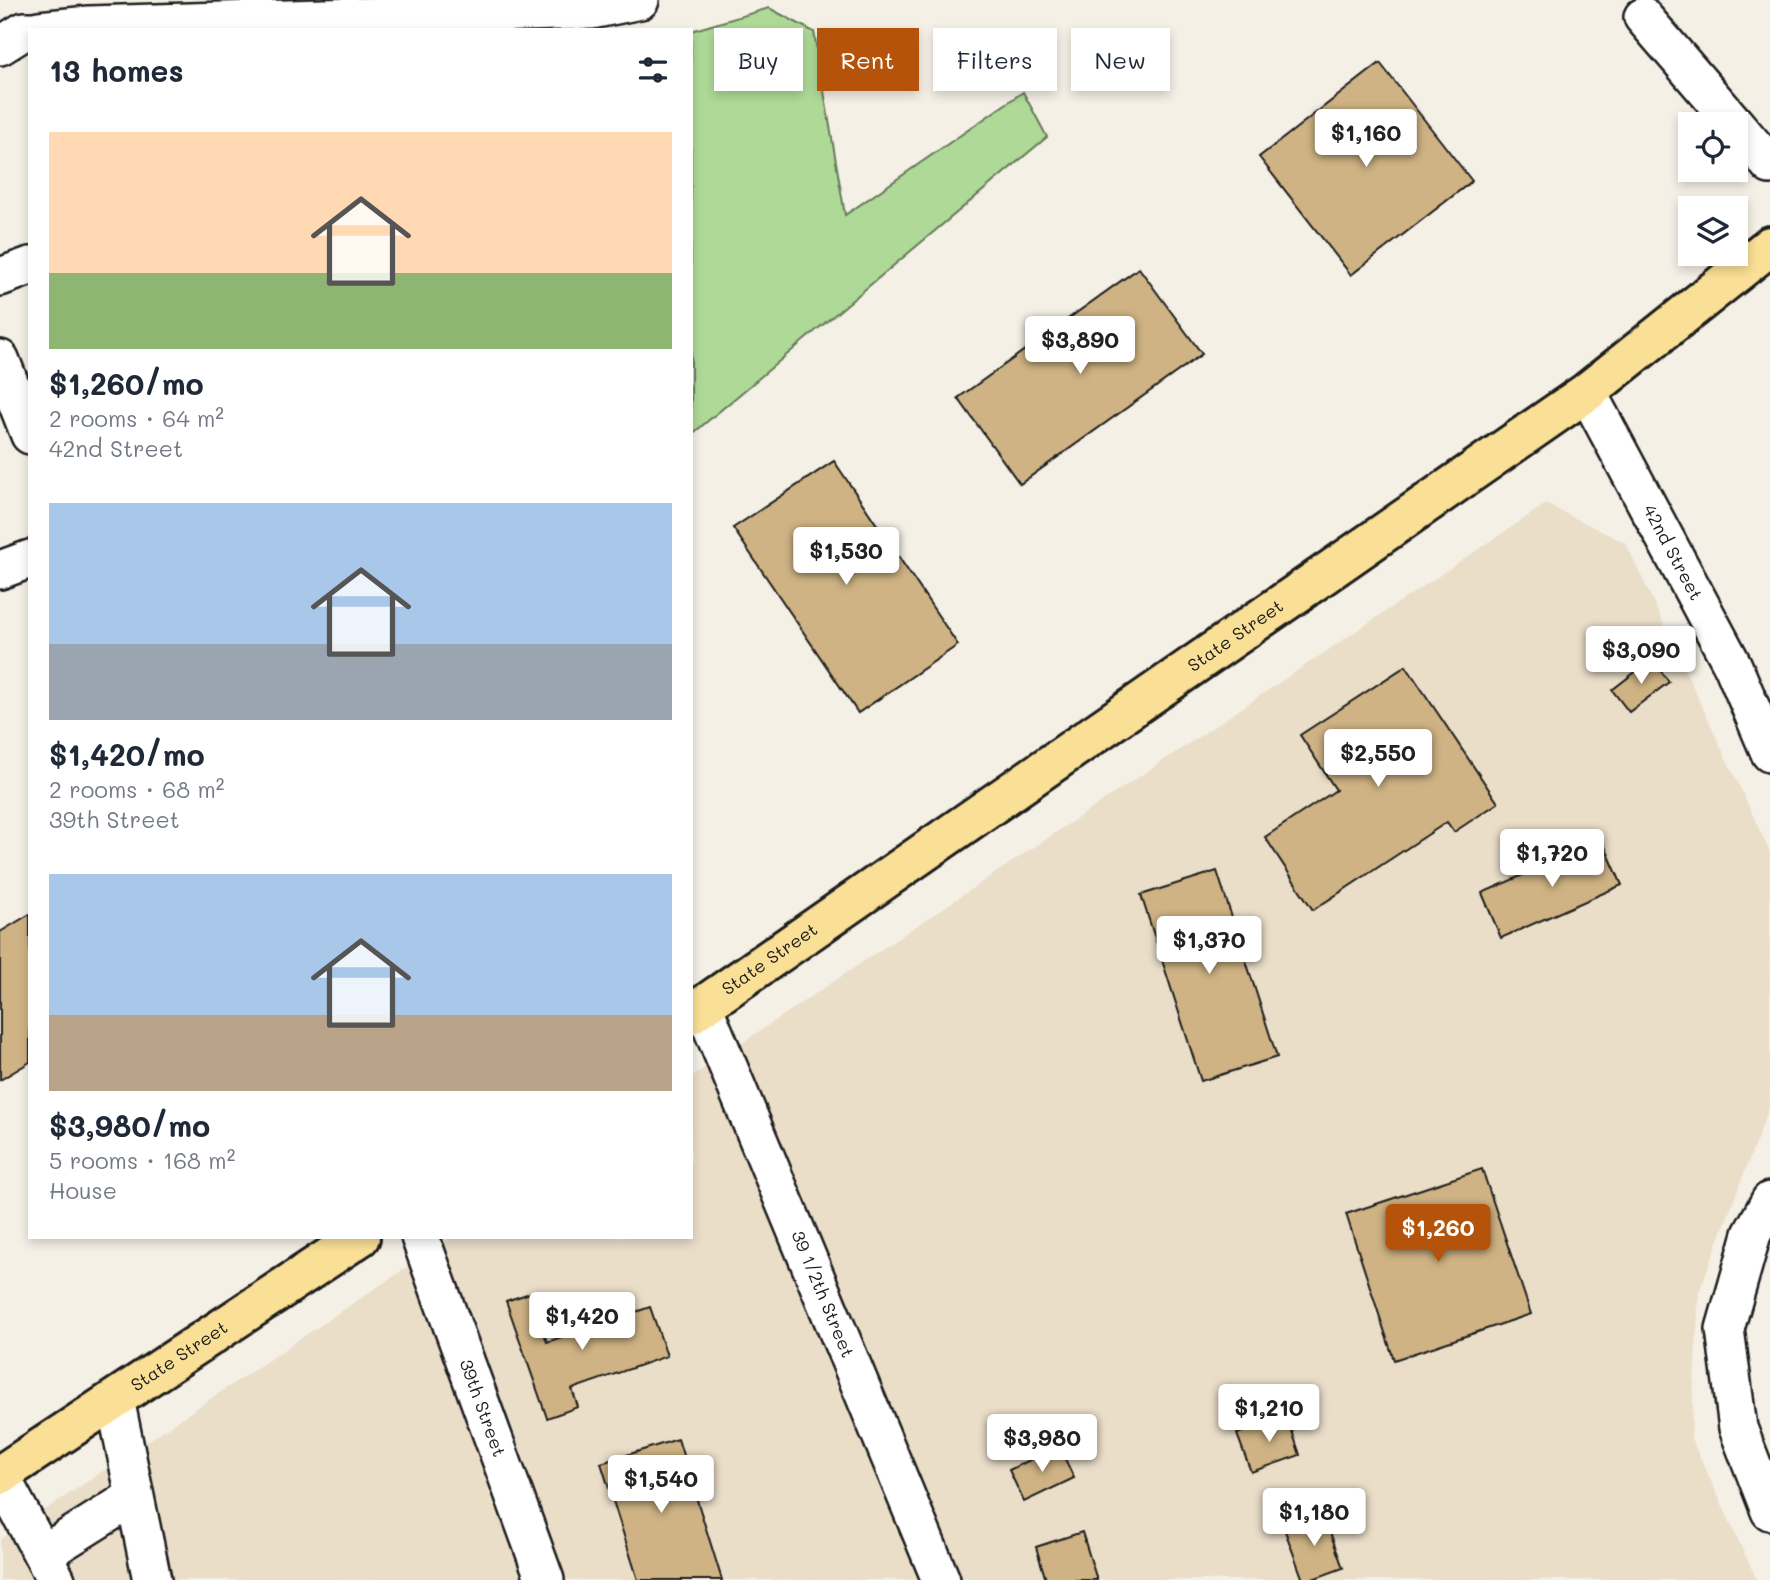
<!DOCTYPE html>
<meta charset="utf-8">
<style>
:root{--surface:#fff;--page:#f6f6f7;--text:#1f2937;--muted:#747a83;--accent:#b45309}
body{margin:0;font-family:Mali,sans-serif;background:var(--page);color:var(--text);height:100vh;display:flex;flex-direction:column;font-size:26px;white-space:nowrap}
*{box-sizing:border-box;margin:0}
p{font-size:23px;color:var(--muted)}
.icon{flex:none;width:38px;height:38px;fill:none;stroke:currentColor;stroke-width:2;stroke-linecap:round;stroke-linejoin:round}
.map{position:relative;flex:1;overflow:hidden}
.sheet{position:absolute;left:28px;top:28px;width:665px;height:1211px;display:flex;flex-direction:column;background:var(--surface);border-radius:0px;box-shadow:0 4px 10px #0003}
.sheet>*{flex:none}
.top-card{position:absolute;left:714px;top:28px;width:665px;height:63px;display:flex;gap:14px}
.tools{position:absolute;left:1678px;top:112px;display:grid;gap:14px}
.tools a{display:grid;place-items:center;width:70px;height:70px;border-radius:0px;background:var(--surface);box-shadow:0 4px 10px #0003;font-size:35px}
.price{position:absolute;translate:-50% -60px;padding:0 16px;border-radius:7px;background:#fff;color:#222;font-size:23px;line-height:46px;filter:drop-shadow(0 2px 4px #0008)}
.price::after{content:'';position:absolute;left:50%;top:42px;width:21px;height:16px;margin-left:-10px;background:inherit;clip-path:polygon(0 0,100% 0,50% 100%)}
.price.active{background:var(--accent);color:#fff}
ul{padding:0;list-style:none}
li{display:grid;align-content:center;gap:14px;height:371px;padding:0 21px}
li span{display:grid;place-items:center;height:217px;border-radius:0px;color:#555}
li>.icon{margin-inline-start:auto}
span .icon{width:126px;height:126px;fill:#fffc;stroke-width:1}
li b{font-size:30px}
h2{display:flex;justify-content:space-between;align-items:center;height:84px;padding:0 21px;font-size:30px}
.chip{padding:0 24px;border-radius:0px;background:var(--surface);box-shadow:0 4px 10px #0003;font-size:24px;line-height:63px}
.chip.active{background:var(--accent);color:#fff}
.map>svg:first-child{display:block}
</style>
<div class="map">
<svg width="1770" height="1580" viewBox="0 0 1770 1580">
<rect width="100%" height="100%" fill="#f5f0e6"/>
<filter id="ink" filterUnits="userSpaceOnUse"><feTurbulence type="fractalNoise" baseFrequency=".0143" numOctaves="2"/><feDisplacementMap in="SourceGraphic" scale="14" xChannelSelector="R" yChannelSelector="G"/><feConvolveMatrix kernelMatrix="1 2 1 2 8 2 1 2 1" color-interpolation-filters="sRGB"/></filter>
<g filter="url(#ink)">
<path fill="#eadec9" d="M1546 504 1626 543 1770 852V1105L1699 1292 1691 1438 1757 1580H0V1540L452 1237H691V1077Z"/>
<path fill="#aed997" stroke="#657a5a" stroke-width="2" d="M769 8 814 32 845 215 1023 92 1047 137 691 435V31Z"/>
<path fill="#cfb384" stroke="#1c1c1c" stroke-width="2" d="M1380 63 1472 181 1351 275 1259 157Z
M1139 268 1202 354 1020 484 958 398Z
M834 461 958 645 858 713 733 528Z
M1652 659 1669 682 1629 712 1612 690Z
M1406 666 1498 803 1454 832 1447 822 1313 910 1265 837 1336 790 1300 735Z
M1602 840 1622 885 1501 938 1482 893Z
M1217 871 1277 1057 1201 1081 1141 895Z
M30 914V1062L0 1080V932Z
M1482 1169 1531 1314 1394 1360 1346 1214Z
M530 1293 547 1342 650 1307 667 1356 572 1389 578 1407 547 1418 506 1301Z
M1287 1416 1300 1455 1251 1472 1237 1434Z
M678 1439 722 1580H638L601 1463Z
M1059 1446 1074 1478 1024 1502 1009 1470Z
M1323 1513 1343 1568 1310 1580H1303L1284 1528Z
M1082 1532 1097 1580H1046L1036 1547Z"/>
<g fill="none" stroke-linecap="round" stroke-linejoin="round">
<defs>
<g id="minor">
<path d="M1643 17 1735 124"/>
<path d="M39 30 89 25 591 10 640 0"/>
<path d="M0 46 24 31H30"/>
<path d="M1736 125 1770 165"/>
<path d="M0 277 30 266"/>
<path d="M0 359 30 435"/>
<path id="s1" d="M1587 392 1733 666 1770 753"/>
<path d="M0 570 30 559"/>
<path id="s2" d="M703 1006 941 1580"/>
<path d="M1770 1201 1752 1234 1725 1329 1738 1428 1770 1511"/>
<path id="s3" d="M420 1237 545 1580"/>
<path d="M115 1399 152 1580"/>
<path d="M0 1475 56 1580"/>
<path d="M43 1554 134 1497"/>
</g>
<g id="major">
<path id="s4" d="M691 1014 1587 392 1770 246"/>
<path id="s5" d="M0 1475 360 1237"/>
</g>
</defs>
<use href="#minor" stroke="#1c1c1c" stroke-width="42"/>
<use href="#major" stroke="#1c1c1c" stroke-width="44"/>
<use href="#minor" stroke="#fff" stroke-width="37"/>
<use href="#major" stroke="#fadf96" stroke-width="38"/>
</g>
</g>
<g text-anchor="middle" stroke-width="5" stroke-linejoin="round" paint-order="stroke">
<g font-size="18" fill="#1c1c1c" stroke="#fff">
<text dy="6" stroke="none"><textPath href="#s1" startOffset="182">42nd Street</textPath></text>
<text dy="6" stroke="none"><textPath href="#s4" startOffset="663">State Street</textPath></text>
<text dy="6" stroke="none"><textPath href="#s4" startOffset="96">State Street</textPath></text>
<text dy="6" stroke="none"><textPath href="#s2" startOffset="312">39 1/2th Street</textPath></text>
<text dy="6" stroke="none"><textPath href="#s5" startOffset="215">State Street</textPath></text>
<text dy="6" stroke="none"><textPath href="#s3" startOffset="182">39th Street</textPath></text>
</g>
</g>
</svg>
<div class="tools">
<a><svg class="icon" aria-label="locate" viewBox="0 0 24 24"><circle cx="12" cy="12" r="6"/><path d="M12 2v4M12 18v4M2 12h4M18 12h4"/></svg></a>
<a><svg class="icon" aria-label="layers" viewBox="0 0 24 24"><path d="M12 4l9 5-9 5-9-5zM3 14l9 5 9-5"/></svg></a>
</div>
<b class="price" style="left:1366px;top:169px">$1,160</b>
<b class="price" style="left:1080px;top:376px">$3,890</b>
<b class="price" style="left:846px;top:587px">$1,530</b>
<b class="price" style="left:1641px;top:686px">$3,090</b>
<b class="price" style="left:1378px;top:789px">$2,550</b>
<b class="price" style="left:1552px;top:889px">$1,720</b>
<b class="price" style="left:1209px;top:976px">$1,370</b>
<b class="price active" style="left:1438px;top:1264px">$1,260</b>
<b class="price" style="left:582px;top:1352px">$1,420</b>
<b class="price" style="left:1269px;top:1444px">$1,210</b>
<b class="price" style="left:1042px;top:1474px">$3,980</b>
<b class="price" style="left:661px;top:1515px">$1,540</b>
<b class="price" style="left:1314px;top:1548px">$1,180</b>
<div class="top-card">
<a class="chip">Buy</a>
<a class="chip active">Rent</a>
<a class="chip">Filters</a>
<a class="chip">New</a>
</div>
<section class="sheet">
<h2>13 homes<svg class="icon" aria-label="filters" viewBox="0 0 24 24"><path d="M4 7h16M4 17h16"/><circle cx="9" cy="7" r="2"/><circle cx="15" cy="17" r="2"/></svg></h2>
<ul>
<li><span style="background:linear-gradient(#ffd9b3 65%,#8fb573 0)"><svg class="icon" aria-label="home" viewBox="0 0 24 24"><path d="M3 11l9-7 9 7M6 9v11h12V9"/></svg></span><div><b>$1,260/mo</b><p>2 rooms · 64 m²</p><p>42nd Street</p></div></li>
<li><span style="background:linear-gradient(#a9c7e8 65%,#9aa5b1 0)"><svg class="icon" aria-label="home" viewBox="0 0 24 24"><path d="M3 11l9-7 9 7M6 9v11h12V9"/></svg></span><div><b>$1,420/mo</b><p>2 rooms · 68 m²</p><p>39th Street</p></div></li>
<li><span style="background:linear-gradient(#a9c7e8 65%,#b9a48a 0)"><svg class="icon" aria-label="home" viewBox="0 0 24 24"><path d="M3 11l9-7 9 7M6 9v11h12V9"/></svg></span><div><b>$3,980/mo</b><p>5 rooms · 168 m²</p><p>House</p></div></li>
</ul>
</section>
</div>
